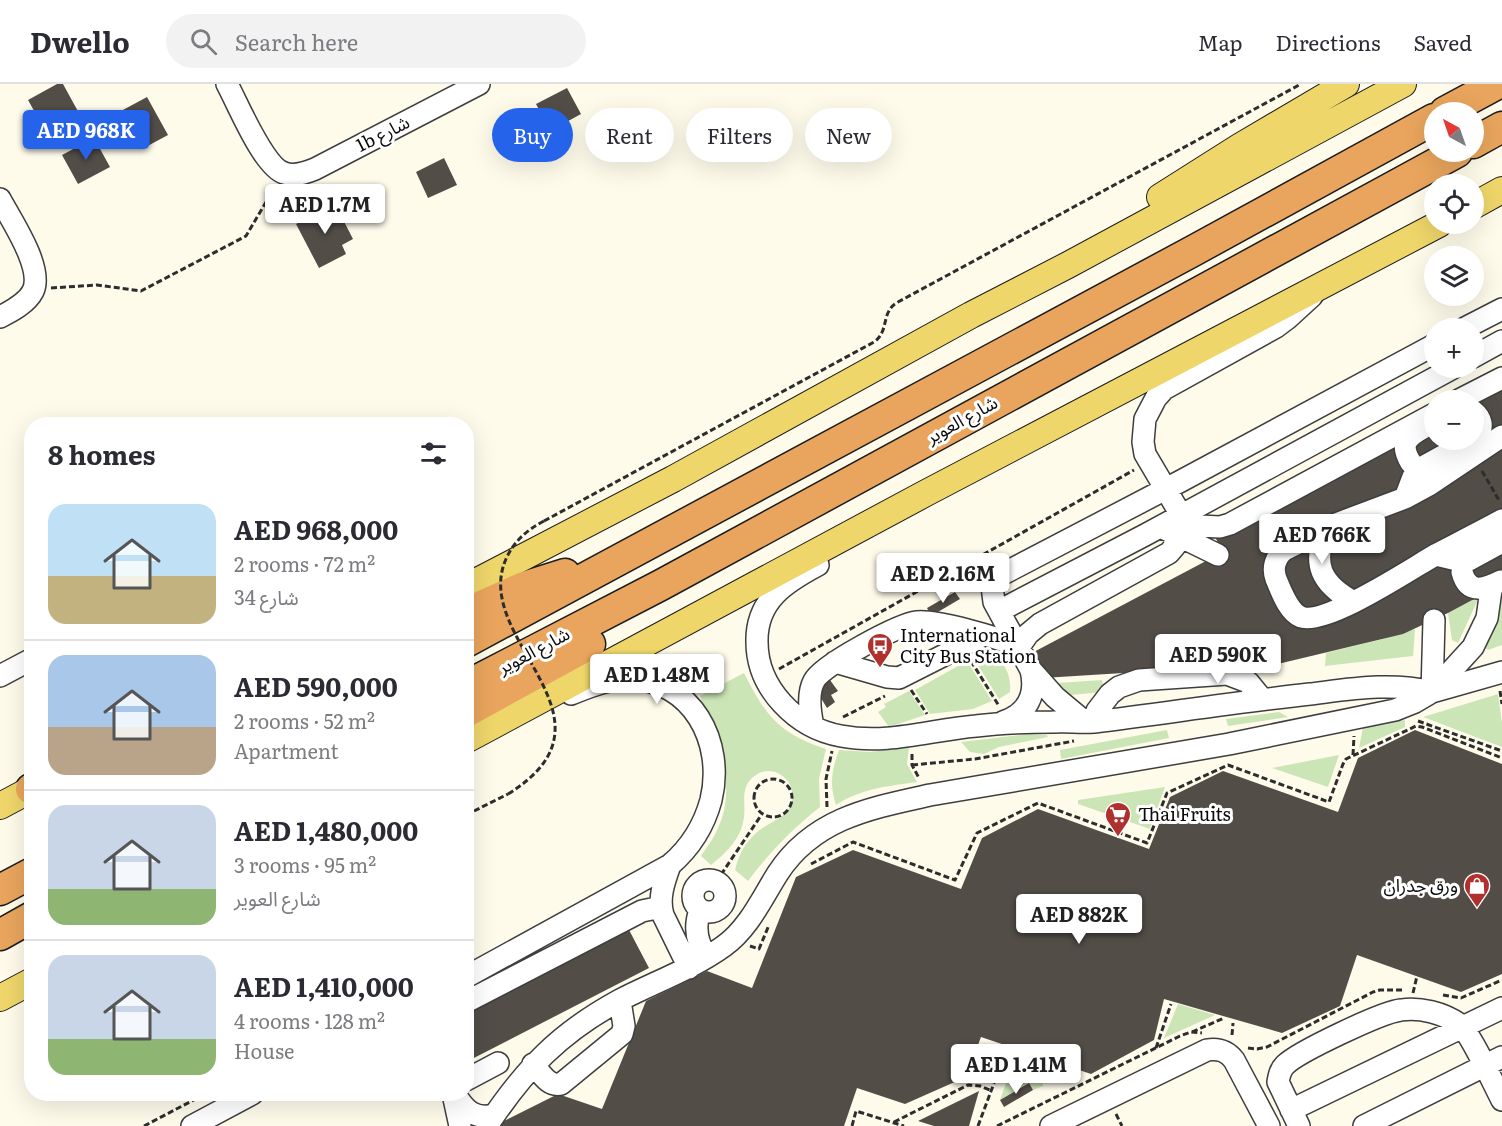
<!DOCTYPE html>
<meta charset="utf-8">
<style>
:root{--surface:#fff;--page:#f2f2f3;--text:#2b2b33;--muted:#7c7c81;--line:#e1e1e2;--accent:#2563eb}
body{margin:0;font-family:Literata,"Noto Sans Arabic",serif;background:var(--page);color:var(--text);height:100vh;display:flex;flex-direction:column;font-size:22px;white-space:nowrap}
*{box-sizing:border-box;margin:0}
p{font-size:20px;color:var(--muted)}
.icon{flex:none;width:33px;height:33px;fill:none;stroke:currentColor;stroke-width:2;stroke-linecap:round;stroke-linejoin:round}
.map{position:relative;flex:1;overflow:hidden}
.sheet{position:absolute;left:24px;top:333px;width:450px;height:684px;display:flex;flex-direction:column;background:var(--surface);border-radius:24px;box-shadow:0 6px 24px #0002}
.sheet>*{flex:none}
.banner{position:absolute;left:492px;top:24px;width:570px;height:54px;display:flex;gap:12px}
.needle{width:39px;rotate:320deg}
.buttons{position:absolute;left:1424px;top:18px;display:grid;gap:12px}
.buttons a{display:grid;place-items:center;width:60px;height:60px;border-radius:50%;background:var(--surface);box-shadow:0 6px 24px #0002;font-size:30px}
.price{position:absolute;translate:-50% -51px;padding:0 14px;border-radius:6px;background:#fff;color:#222;font-size:20px;line-height:39px;filter:drop-shadow(0 2px 3px #0008)}
.price::after{content:'';position:absolute;left:50%;top:36px;width:18px;height:14px;margin-left:-9px;background:inherit;clip-path:polygon(0 0,100% 0,50% 100%)}
.price.selected{background:var(--accent);color:#fff}
ul{padding:0;list-style:none}
li{display:flex;align-items:center;gap:18px;height:150px;padding:0 24px}
li+li{border-top:2px solid var(--line)}
li span{display:grid;place-items:center;flex:none;width:168px;height:120px;border-radius:18px;color:#555}
li>.icon{margin-inline-start:auto}
span .icon{width:72px;height:72px;fill:#fffc;stroke-width:1}
li b{font-size:26px}
h2{display:flex;justify-content:space-between;align-items:center;height:72px;padding:0 24px;font-size:26px}
.pill{padding:0 21px;border-radius:27px;background:var(--surface);box-shadow:0 6px 24px #0002;font-size:21px;line-height:54px}
.pill.selected{background:var(--accent);color:#fff}
header{display:flex;align-items:center;gap:36px;box-sizing:border-box;height:84px;padding:0 30px;background:var(--surface);border-bottom:2px solid var(--line)}
header strong{font-size:28px}
nav{display:flex;gap:33px;margin-inline-start:auto;font-size:21px}
.search{width:420px;height:54px;background:var(--page);display:flex;align-items:center;gap:15px;box-sizing:border-box;padding:0 21px;border-radius:33px;color:var(--muted);font-size:22px}
.map>svg:first-child{display:block}
</style>
<header>
<strong>Dwello</strong>
<div class="search"><svg class="icon" aria-label="search" viewBox="0 0 24 24"><circle cx="10" cy="10" r="6"/><path d="M15 15l6 6"/></svg>Search here</div>
<nav><a>Map</a><a>Directions</a><a>Saved</a></nav>
</header>
<div class="map">
<svg width="1502" height="1042" viewBox="0 0 1502 1042">
<rect width="100%" height="100%" fill="#fefbeb"/>
<path fill="#cce5b7" d="M1480 511 1458 559 1452 556 1448 529Z
M1502 515V561L1488 566 1483 562 1498 517Z
M1415 545 1413 572 1325 582 1326 569 1379 556Z
M980 570C1001 569 1012 588 1010 608L999 615 973 573Z
M967 577 992 617 973 625 930 630 915 606Z
M744 589C766 632 778 649 826 665L819 695 820 723C792 745 769 769 748 797L735 786C740 765 750 751 769 740 777 735 785 732 790 723 802 698 771 675 752 694 740 706 746 719 744 733 742 754 726 769 711 781L701 772C707 763 714 754 718 744 738 702 717 652 700 612Z
M1102 596 1104 608 1059 612 1058 599Z
M909 607 925 631 889 643 878 628 886 623 884 620Z
M1498 610 1502 639V663L1423 633Z
M1279 628 1288 633 1228 642 1226 635Z
M1405 636V643L1359 664 1363 643Z
M1167 646 1169 654 1061 675 1060 666Z
M1028 650 1047 651 1048 653 999 663 984 670 970 668 961 658Z
M909 663 907 680 917 698C888 702 860 705 836 721 829 700 832 685 839 666L870 668Z
M1339 671 1328 703 1272 684Z
M1165 703 1150 745 1078 720V716Z
M1178 920 1215 931 1164 954Z
M1018 965 1080 987 1064 996 1042 988 1043 1002 1033 1006 1028 999 1000 1016Z"/>
<path fill="#534d48" d="M57 0H63L80 31 47 50 28 16Z
M567 4 581 30 550 47 536 20Z
M147 13 168 51 142 65 121 27Z
M94 54 110 83 78 100 62 71Z
M444 74 457 101 428 114 416 88Z
M335 120 353 155 342 161 346 170 319 184 296 140Z
M1502 297V500L1448 529 1403 550 1282 579 1043 594 1030 570 1223 468 1215 453 1434 334V356H1473V316Z
M955 508 960 515 931 532 927 524Z
M830 596 838 607 831 611 835 618 827 624 816 606Z
M1415 646 1502 680V890L1461 908 1357 871 1340 922 1282 949 1164 915 1154 956 1091 990 981 953 966 993 905 1020 857 1004 844 1042H499L500 1039 558 1010 602 1025 646 917 707 887 752 904 796 793 853 766 961 805 982 754 1038 725 1149 765 1170 713 1223 687 1338 728 1358 674Z
M628 844 649 884 466 978V928Z
M1029 999 1033 1006 1004 1023 1000 1016Z
M979 1007 969 1042H934L918 1037Z"/>
<g fill="none" stroke-linecap="round" stroke-linejoin="round">
<defs>
<path id="minor" d="M227 0C238 20 263 82 284 89 294 93 305 89 315 85L479 0
M0 115C11 136 44 184 33 207 27 219 12 227 0 233
M1312 212 1288 234 1276 243 1164 305 1156 314 1145 335 1143 358 1145 370 1181 431 1199 442 1220 443 1230 440 1434 330
M1465 244 1502 225
M1473 273 1502 257
M1459 316 1502 294
M1502 352 1429 401 1405 414 1336 440 1284 466C1275 474 1272 484 1276 495 1281 506 1288 528 1301 533 1326 542 1412 484 1437 470 1458 459 1480 448 1502 436
M1411 379C1400 361 1405 354 1423 344
M1405 414 1413 393 1421 384 1477 353C1484 343 1482 334 1473 327
M1327 444C1311 480 1321 500 1354 518
M1165 445 1218 471
M1436 471 1457 476H1469L1502 458
M818 481C786 498 756 516 757 558 757 604 796 644 841 652 888 661 929 646 976 642 1001 639 1027 638 1053 638 1066 637 1080 639 1094 638 1166 629 1238 618 1310 610 1351 605 1391 598 1432 608
M1462 488C1468 511 1485 505 1501 497
M999 527 1145 451 1453 284
M1019 563 1028 550 1040 540 1169 469 1175 462 1174 449
M835 578 887 593 899 594 984 551
M0 592 32 575
M1432 608 1473 563 1487 534 1491 506
M1432 608 1434 536
M1003 638C1027 630 1037 611 1031 586
M1085 638 1055 613 1031 586 994 518 992 502 997 493 1181 397 1434 261
M1093 638 1097 627 1110 610 1119 603 1139 596 1227 590 1248 598 1262 615
M813 642C810 628 807 610 814 597 822 581 899 540 917 538 938 536 1000 554 1019 563
M670 781C664 798 658 814 663 831L689 884
M693 812a16 16 0 1 1 32 0a16 16 0 1 1-32 0Z
M700 826C694 843 696 858 707 873
M466 893 670 781C690 764 704 742 711 716 725 658 692 595 628 595 607 595 589 603 571 610
M466 918 642 827 661 823
M533 980C541 989 548 1003 561 1000L622 950 624 942 620 917
M466 996 498 979
M453 1010 460 1042
M455 1010C464 1025 474 1036 494 1031
M1291 1026 1502 924
M192 1042 252 1010
M487 1042C525 985 559 949 620 916 655 898 692 885 724 862 749 844 762 814 778 789 814 734 871 724 930 711L1229 660 1395 626 1415 618 1432 608 1502 588
M1051 1042 1207 966C1219 964 1227 967 1234 976L1269 1042
M1299 1042 1278 998C1279 992 1280 986 1285 981 1298 968 1382 928 1401 926 1420 923 1443 929 1459 940 1470 948 1494 1001 1502 1016
M1364 1042 1502 973"/>
<path id="major" d="M1160 113 1239 63 1346 0
M1473 122 1502 106
M466 503 673 395 971 231 1068 181 1403 0
M466 656 926 409 1439 140
M0 722 32 705
M0 914 32 897"/>
<path id="highway" d="M1445 28 1497 0
M1473 59 1502 43
M466 529 524 503 565 490
M466 558 1193 167 1434 35
M466 602 661 501 1457 68
M466 628 590 560
M31 705H32
M0 806 32 789
M0 851 32 833"/>
</defs>
<use href="#minor" stroke="#3e3e3e" stroke-width="24"/>
<use href="#major" stroke="#1c1c1c" stroke-width="28"/>
<use href="#highway" stroke="#1c1c1c" stroke-width="33"/>
<path stroke="#2d2d2d" stroke-width="3" stroke-dasharray="6 3" stroke-linecap="butt" d="M51 204 97 201 141 207 246 152 275 103
M1482 387 1500 418
M544 437 874 258C890 247 880 228 898 218L1301 0
M971 577 999 622
M779 585 1134 386
M911 606 927 630
M1500 607 1502 620
M843 633 885 612
M1418 637 1502 667
M912 670V681L919 694
M1353 671 1354 652
M912 681 975 675 1074 657
M754 714a19 19 0 1 1 38 0a19 19 0 1 1-38 0Z
M827 723 826 695 832 667
M466 731 508 710
M811 780 853 758 955 796 977 749 1038 719 1147 759 1167 709 1228 681 1329 718 1343 680 1346 675 1416 642 1422 643 1502 674
M716 798 762 730
M750 862 759 865 769 841
M1413 909 1417 892
M1443 911 1461 914 1502 896
M1192 948 1224 934
M1232 951 1233 939
M1156 964 1171 920
M1248 964 1257 965 1267 963 1373 908 1380 906H1404
M1116 1030 1122 1042
M894 1038 968 1001 980 1002 992 1007
M144 1042 205 1010
M852 1042 856 1027 904 1042
M978 1042 1006 967
M997 1042 1180 952 1191 948 1202 949"/>
<use href="#minor" stroke="#fff" stroke-width="21"/>
<use href="#major" stroke="#eed66a" stroke-width="26"/>
<use href="#highway" stroke="#e9a55d" stroke-width="30"/>
<path stroke="#2d2d2d" stroke-width="3" stroke-dasharray="6 3" stroke-linecap="butt" d="M508 710C631 634 470 556 506 475 514 457 527 446 544 437"/>
</g>
<defs>
<symbol id="bus-pin" viewBox="-11 -11 22 30"><path d="M0 17L-7.5 6A9.5 9.5 0 1 1 7.5 6Z" fill="#b0302e" stroke="#fff"/><path d="M-5-6H5V4H4V6H2V4H-2V6H-4V4H-5ZM-3.5-4V0h7V-4ZM-3.5 1.2v1.5H-2V1.2ZM2 1.2v1.5H3.5V1.2Z" fill="#fff"/></symbol>
<symbol id="supermarket-pin" viewBox="-11 -11 22 30"><path d="M0 17L-7.5 6A9.5 9.5 0 1 1 7.5 6Z" fill="#b0302e" stroke="#fff"/><path d="M-6-5.5h2.5l.6 2H6L4.5 2H-2.5L-4.4-4H-6ZM-1.5 3.2a1.3 1.3 0 1 0 .1 0ZM3 3.2a1.3 1.3 0 1 0 .1 0Z" fill="#fff"/></symbol>
<symbol id="shop-pin" viewBox="-11 -11 22 30"><path d="M0 17L-7.5 6A9.5 9.5 0 1 1 7.5 6Z" fill="#b0302e" stroke="#fff"/><path d="M-5-2.5h2.3a2.7 3.5 0 0 1 5.4 0H5L5.5 6h-11ZM-1.5-2.5h3a1.5 2.3 0 0 0-3 0Z" fill="#fff"/></symbol>
</defs>
<g fill-rule="evenodd">
<use href="#bus-pin" x="865" y="547" width="30" height="40"/>
<use href="#supermarket-pin" x="1103" y="716" width="30" height="40"/>
<use href="#shop-pin" x="1462" y="787" width="30" height="40"/>
</g>
<g text-anchor="middle" stroke-width="6" stroke-linejoin="round" paint-order="stroke">
<g font-size="18" fill="#0b0b0b" stroke="#fff">
<text transform="translate(383 50) rotate(-27)" y="6">1b شارع</text>
<text transform="translate(962 336) rotate(-29)" y="6">شارع العوير</text>
<text transform="translate(534 567) rotate(-28)" y="6">شارع العوير</text>
</g>
<g font-size="18" fill="#0b0b0b" stroke="#fff" text-anchor="start">
<text x="900" y="558">International<tspan x="900" dy="21">City Bus Station</tspan></text>
<text x="1138" y="737">Thai Fruits</text>
<text x="1458" y="808" text-anchor="end">ورق جدران</text>
</g>
</g>
</svg>
<div class="buttons">
<a><svg class="needle" viewBox="-14 -14 28 28"><path d="M0-13l5 13h-10z" fill="#e53935"/><path d="M0 13l5-13h-10z" fill="#7c7c81"/></svg></a>
<a><svg class="icon" aria-label="locate" viewBox="0 0 24 24"><circle cx="12" cy="12" r="6"/><path d="M12 2v4M12 18v4M2 12h4M18 12h4"/></svg></a>
<a><svg class="icon" aria-label="layers" viewBox="0 0 24 24"><path d="M12 4l9 5-9 5-9-5zM3 14l9 5 9-5"/></svg></a>
<a>+</a>
<a>−</a>
</div>
<b class="price selected" style="left:86px;top:77px">AED 968K</b>
<b class="price" style="left:325px;top:151px">AED 1.7M</b>
<b class="price" style="left:1322px;top:481px">AED 766K</b>
<b class="price" style="left:943px;top:520px">AED 2.16M</b>
<b class="price" style="left:1218px;top:601px">AED 590K</b>
<b class="price" style="left:657px;top:621px">AED 1.48M</b>
<b class="price" style="left:1079px;top:861px">AED 882K</b>
<b class="price" style="left:1016px;top:1011px">AED 1.41M</b>
<div class="banner">
<a class="pill selected">Buy</a>
<a class="pill">Rent</a>
<a class="pill">Filters</a>
<a class="pill">New</a>
</div>
<section class="sheet">
<h2>8 homes<svg class="icon" aria-label="filters" viewBox="0 0 24 24"><path d="M4 7h16M4 17h16"/><circle cx="9" cy="7" r="2"/><circle cx="15" cy="17" r="2"/></svg></h2>
<ul>
<li><span style="background:linear-gradient(#bfe0f5 60%,#c2b280 0)"><svg class="icon" aria-label="home" viewBox="0 0 24 24"><path d="M3 11l9-7 9 7M6 9v11h12V9"/></svg></span><div><b>AED 968,000</b><p>2 rooms · 72 m²</p><p>شارع 34</p></div></li>
<li><span style="background:linear-gradient(#a9c7e8 60%,#b9a48a 0)"><svg class="icon" aria-label="home" viewBox="0 0 24 24"><path d="M3 11l9-7 9 7M6 9v11h12V9"/></svg></span><div><b>AED 590,000</b><p>2 rooms · 52 m²</p><p>Apartment</p></div></li>
<li><span style="background:linear-gradient(#c9d6e8 70%,#8fb573 0)"><svg class="icon" aria-label="home" viewBox="0 0 24 24"><path d="M3 11l9-7 9 7M6 9v11h12V9"/></svg></span><div><b>AED 1,480,000</b><p>3 rooms · 95 m²</p><p>شارع العوير</p></div></li>
<li><span style="background:linear-gradient(#c9d6e8 70%,#8fb573 0)"><svg class="icon" aria-label="home" viewBox="0 0 24 24"><path d="M3 11l9-7 9 7M6 9v11h12V9"/></svg></span><div><b>AED 1,410,000</b><p>4 rooms · 128 m²</p><p>House</p></div></li>
</ul>
</section>
</div>
